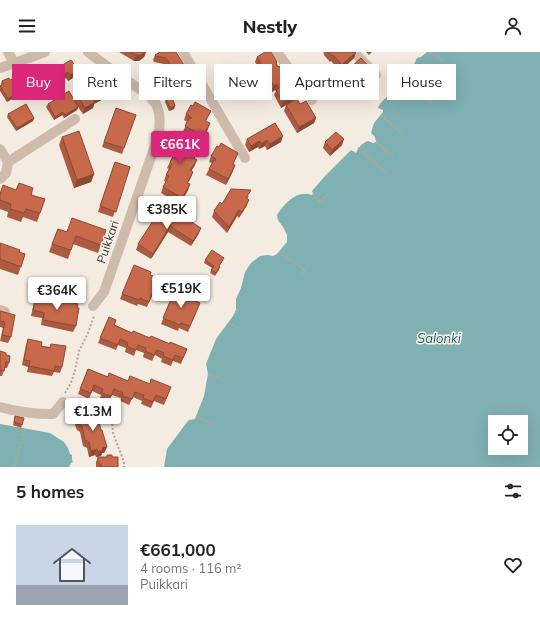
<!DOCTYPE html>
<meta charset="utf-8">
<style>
:root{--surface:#fff;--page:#f2f2f2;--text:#222;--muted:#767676;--line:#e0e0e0;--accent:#db2777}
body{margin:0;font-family:Mulish,sans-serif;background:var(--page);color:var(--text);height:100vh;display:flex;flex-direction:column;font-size:15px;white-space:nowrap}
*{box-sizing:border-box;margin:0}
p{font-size:13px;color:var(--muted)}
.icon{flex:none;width:22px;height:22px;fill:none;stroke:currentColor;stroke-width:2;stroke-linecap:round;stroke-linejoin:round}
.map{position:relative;height:415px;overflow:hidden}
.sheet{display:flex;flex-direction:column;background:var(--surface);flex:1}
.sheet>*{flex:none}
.hud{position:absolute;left:12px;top:12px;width:516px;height:36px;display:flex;gap:8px}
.buttons{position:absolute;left:488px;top:363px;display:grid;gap:8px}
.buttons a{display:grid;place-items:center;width:40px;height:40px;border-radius:0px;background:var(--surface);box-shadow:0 4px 16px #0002;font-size:20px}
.price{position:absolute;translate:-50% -34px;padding:0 9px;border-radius:4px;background:#fff;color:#222;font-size:13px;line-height:26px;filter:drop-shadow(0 1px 2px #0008)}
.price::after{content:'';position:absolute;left:50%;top:24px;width:12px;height:9px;margin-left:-6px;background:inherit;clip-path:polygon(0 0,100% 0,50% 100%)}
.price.on{background:var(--accent);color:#fff}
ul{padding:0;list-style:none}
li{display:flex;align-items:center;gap:12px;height:100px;padding:0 16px}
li+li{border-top:1px solid var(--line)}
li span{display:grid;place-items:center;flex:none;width:112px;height:80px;border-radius:0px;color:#555}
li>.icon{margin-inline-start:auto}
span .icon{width:48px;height:48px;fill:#fffc;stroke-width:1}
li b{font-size:17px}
h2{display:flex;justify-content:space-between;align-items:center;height:48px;padding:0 16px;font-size:17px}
.pill{padding:0 14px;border-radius:0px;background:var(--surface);box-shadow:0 4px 16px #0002;font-size:14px;line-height:36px}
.pill.on{background:var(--accent);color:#fff}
header{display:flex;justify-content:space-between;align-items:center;height:52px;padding:0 16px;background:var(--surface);font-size:18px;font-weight:800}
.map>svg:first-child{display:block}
</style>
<header><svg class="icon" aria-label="menu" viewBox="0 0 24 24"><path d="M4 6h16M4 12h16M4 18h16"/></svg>Nestly<svg class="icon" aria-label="person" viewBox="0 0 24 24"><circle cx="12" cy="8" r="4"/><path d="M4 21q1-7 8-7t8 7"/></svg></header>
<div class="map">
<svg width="540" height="415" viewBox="0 0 540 415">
<rect width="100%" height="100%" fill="#f4ebe1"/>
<path fill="#7fb0b2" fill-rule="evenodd" d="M427 0H540V415H164L167 397 187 370 189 368 195 367 204 344 208 322 206 312 216 287 233 264 236 258V247L241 236 245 220 251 211 260 204 268 203 273 204 277 202 287 190V183L283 175 278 168 277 163C284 152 297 137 312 143L313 142 312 139 325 124 351 98 356 101C359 95 362 91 368 89L373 91 376 90 375 85 371 81 374 71 383 60V58L378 56C381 49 387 44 395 40L396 41 409 23 417 6 421 5ZM495 370H521V396H495Z
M0 372 50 381 64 390 68 396 70 402 72 403V408L73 410 71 411 69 415H0Z"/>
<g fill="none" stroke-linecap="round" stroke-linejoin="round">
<path stroke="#b9a596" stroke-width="2" stroke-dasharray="2 2" stroke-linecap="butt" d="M430 0 444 9
M404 30 431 50 434 45
M381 63 404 83
M376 90 393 104
M358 96 387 122
M313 142 320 150 329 142
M279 200 305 218
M302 223 307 214
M228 271 241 277
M208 322 226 329
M65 341 71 331 75 318 79 299 88 281 94 264
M196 364 212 372
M112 368 113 381 124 410V415
M14 415 25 377"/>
<path stroke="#cdbbac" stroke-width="10" d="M8 0 14 11
M88 0C101 10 115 20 129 30 138 36 152 44 157 54 161 64 160 75 158 85L104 240 93 254
M183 0 245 106
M277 0 312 48
M354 0 376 23
M0 16 45 0
M0 97 8 110
M0 127 6 121 8 110 75 67
M0 258 5 260
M0 355C18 360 35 362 53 362L63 350"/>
</g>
<path fill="#ac5a40" d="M119 0H146L144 5 139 9H134Z
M160 0 184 13 182 19 173 25 164 12 154 10 153 8 155 3Z
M323 0H356L354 6 340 19 331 9 330 10 324 3V2Z
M366 0H372L369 3Z
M257 5 277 10 276 12 286 27V28L296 43 294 48 281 56 274 43 276 39 275 38 272 40 264 27 266 23 265 21 262 23 255 10Z
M59 15 76 24 68 29 66 26 55 33 54 30 43 37 42 34 36 37 31 30 34 24Z
M350 16 373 21 371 27 359 39 347 27Z
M10 28 23 38 22 41 7 50 0 39V34L2 33 1 32 2 29Z
M75 40 105 46 94 52 93 56 83 62 78 55 77 58 64 66 62 63 54 68 46 55 48 52 73 46Z
M166 47 175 54 174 57 169 59 165 50Z
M300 52 316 66 314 71 297 81 284 59 286 53Z
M193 54 211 59 206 69 208 77 201 89 183 80 187 70 184 68 186 62Z
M116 56 136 63 122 102 102 95Z
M8 62 34 66 33 69 16 79 7 65Z
M275 71 281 90 267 98 265 94 259 97 258 95 249 100 245 93 247 87Z
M62 85 94 122 91 130 74 136 59 93Z
M189 87 187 92 196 104 194 106 195 113 191 119 193 120 191 125 188 131 190 132 188 138 180 152 161 141 163 135 166 130 164 129 166 123 169 117 167 116 173 104 165 99 167 94Z
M325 90 342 93 330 104 323 96Z
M219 95 238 101 233 112V119L226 133 206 123 212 111 209 110 211 104Z
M115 110 130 115 113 165 98 160Z
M0 141 31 143 45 147 37 170 23 165 21 170 7 165 8 160 0 157Z
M249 144 247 147V153L239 166 237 164 227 181 212 165 214 159 222 152Z
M160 158 199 181 191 194 168 180 151 207 136 198 138 192Z
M58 177 67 180 106 178 98 201 73 192 68 207 49 200Z
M0 191 19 200 25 202 18 223 0 217Z
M224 206 219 214V218L215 224 210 221 212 216 204 211 205 208Z
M150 223 159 226 147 255 138 252 137 254 120 247 122 242Z
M175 238 191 247 200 251 188 280 179 276 178 279 161 272Z
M36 244 76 274 73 280 41 273 42 266 31 264 34 250Z
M0 259 11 285 8 291 0 289 3 276 0 275Z
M109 265 115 273 132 281 187 297 181 312 173 309 171 314 161 310 162 307 155 303 152 309 143 305 144 301 136 298 134 304 125 300 126 296 118 293 116 298 98 291Z
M28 287 41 294 50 295 51 292 62 315 60 321 54 320 52 324 27 320 28 315 22 313 26 293Z
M0 299 6 303 9 311 7 316H5L2 324H0Z
M88 317 108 325 171 335 164 353 154 349 151 356 141 352 142 349 133 345 129 353 120 349 121 346 112 343 109 350 100 346 101 343 92 339 89 347 78 342Z
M86 363 91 364 101 378 107 395 104 401H102L101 404 96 405 95 403 89 405 87 396 83 394 80 380 77 378 75 373 77 367 85 365Z
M15 364 22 373 21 376 13 373Z
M107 403 112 405 118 415H96V410L98 405H107Z"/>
<path fill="#8c4a34" d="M146 0 144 5 139 9H134L136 3Z
M356 0 354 6 340 19 342 13Z
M184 13 182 19 173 25 175 19Z
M267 15 265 21 262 23 264 17Z
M78 18 76 24 68 29 70 23Z
M373 19 372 23 373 22 371 27 359 39 361 34Z
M68 20 66 26 55 33 58 27Z
M56 25 54 30 43 37 45 31Z
M44 28 42 34 36 37 38 32Z
M277 32 275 38 272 40 274 34Z
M23 38 22 41 7 50 8 47Z
M107 40 105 46 94 52 93 56 83 62 85 56 93 48Z
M296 43 294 48 281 56 283 50Z
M175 54 174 57 169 59 170 56Z
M78 55 77 58 64 66 65 63Z
M63 60 62 63 54 68 55 65Z
M34 66 33 69 16 79 17 76Z
M316 66 314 71 297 81 299 75Z
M210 71 208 77 201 89 203 84Z
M283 84 281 90 267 98 270 92Z
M344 87 342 93 330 104 332 98Z
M267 88 265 94 259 97 261 92Z
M260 89 258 95 249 100 251 94Z
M197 108 195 113 188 124 190 118Z
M235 113 233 119 226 133 228 127Z
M193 120 191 125 185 136 187 131Z
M94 122 91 130 74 136 77 128Z
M190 132 188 138 180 152 182 146Z
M249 148 247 153 239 166 242 160Z
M239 158 237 164 227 181 229 175Z
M170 174 168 180 151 207 153 202Z
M201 176 199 181 191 194 193 189Z
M107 395 104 401H102L101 404 96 405 98 400 102 396Z
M97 397 95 403 89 405 91 399Z"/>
<path fill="#c8694b" stroke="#8c4a34" d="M130 0H145L141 3H136Z
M160 0H176L184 13 175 19 166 6 156 4 155 3Z
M265 0H271L277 10 276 11 278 15 279 14 286 27H285L287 31H288L296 43 283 50 276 38 279 36 277 32 274 34 266 21 269 19 267 15 264 17 257 5Z
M328 0H356L342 13 333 3 332 4Z
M361 6 373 19 372 20 373 22 361 34 349 21 351 18 350 16Z
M71 8 78 18 70 23 68 20 58 27 56 25 45 31 44 28 38 32 34 24 46 16 48 19 57 13 59 15Z
M16 25 23 38 8 47 0 34 4 32 2 29 9 26 10 28Z
M99 27 107 40 93 48 95 50 85 56 75 40Z
M69 39 78 55 65 63 63 60 55 65 48 52Z
M172 45 175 54 170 56 166 47Z
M297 47 300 52 306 49 316 66 299 75 286 53Z
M195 50 211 59 205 69 210 71 203 84 185 74 189 66 191 67V65L186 62 191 53 193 54Z
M26 52 34 66 17 76 8 62Z
M116 56 136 63 124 96 104 90Z
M275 71 283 84 270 92 267 88 261 92 260 89 251 94 247 87Z
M79 79 94 122 77 128 62 85Z
M175 79 189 87 186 92 198 98 194 106 197 108 190 118 193 120 187 131 190 132 182 146 163 135 169 124 166 123 172 112 170 110 175 101 176 102 177 100 167 94Z
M336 80 344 87 332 98 325 90Z
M221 91 238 101 233 112 235 113 228 127 209 117 214 108 215 109 216 107 211 104 217 94 219 95Z
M115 110 130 115 116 160 100 154Z
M19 131 33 136 31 143 45 147 40 161 26 157 24 161 10 157 11 152 0 148V142L3 133 16 138Z
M231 137 251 138 246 146 249 148 242 160 239 158 229 175 214 159 220 150 222 152Z
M160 158 165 161 166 159 172 163 174 159 201 176 193 189 170 174 153 202 138 192Z
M72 166 106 178 101 193 76 184 71 198 52 192 58 177 67 180Z
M0 191 20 198 19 200 25 202 21 215 0 207Z
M212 198 224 206 219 214 220 215 216 221 211 218 214 214 205 208Z
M134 213 151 220 150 223 159 226 149 250 140 246 139 248 122 242Z
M175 238 192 245 191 247 200 251 190 274 181 271 180 273 163 266Z
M36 244 78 252 77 256H79L76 274 43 268 44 261 33 258Z
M0 259 15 263 11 285 2 283 5 270 0 269Z
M109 265 116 268 114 273 132 281 133 279 150 286 151 284 170 292V290L187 297 183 306 175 303 173 308 163 304 164 301 157 298 154 303 145 299 146 296 138 293 136 298 127 294 128 291 120 287 118 293 100 286Z
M28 287 42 290 41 294 50 296 51 292 66 294 62 315 55 314 54 319 29 314 30 309 24 308Z
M0 299 6 301V303L10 304 9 311 6 310 4 319 0 318Z
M88 317 108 325 109 321 128 329 130 324 150 332 151 327 171 335 166 347 156 343 153 350 143 346 144 343 135 340 132 347 122 344 123 341 114 337 111 344 102 341 103 337 94 333 91 341 80 337Z
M91 362V364L97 362 101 378H102L107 395 102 396 103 398 98 400 97 397 91 399 89 390 85 388 82 374 79 372 77 367 86 365V363Z
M15 364 24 366 22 373 14 370Z
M107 403H112V405H118V415H101V413L98 410V405H107Z"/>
<g text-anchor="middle" stroke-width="3" stroke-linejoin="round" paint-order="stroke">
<g font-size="12" fill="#3b302b" stroke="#fbf5ee">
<text transform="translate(108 190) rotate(-71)" y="4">Puikkari</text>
</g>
<g font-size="13" font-style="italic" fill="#1f5a5e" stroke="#fbf5ee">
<text x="439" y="291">Salonki</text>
</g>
</g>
</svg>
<div class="buttons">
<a><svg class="icon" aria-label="locate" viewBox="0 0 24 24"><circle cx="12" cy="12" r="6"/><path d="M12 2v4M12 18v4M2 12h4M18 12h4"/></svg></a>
</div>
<b class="price on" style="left:180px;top:113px">€661K</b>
<b class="price" style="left:167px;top:178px">€385K</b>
<b class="price" style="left:181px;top:257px">€519K</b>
<b class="price" style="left:57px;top:259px">€364K</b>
<b class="price" style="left:93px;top:380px">€1.3M</b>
<div class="hud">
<a class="pill on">Buy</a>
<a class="pill">Rent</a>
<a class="pill">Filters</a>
<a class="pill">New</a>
<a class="pill">Apartment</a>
<a class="pill">House</a>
</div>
</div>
<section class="sheet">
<h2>5 homes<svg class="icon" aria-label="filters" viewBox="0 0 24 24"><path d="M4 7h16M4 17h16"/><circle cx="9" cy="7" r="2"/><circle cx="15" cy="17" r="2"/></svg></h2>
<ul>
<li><span style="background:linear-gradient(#c9d6e8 75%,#9aa5b1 0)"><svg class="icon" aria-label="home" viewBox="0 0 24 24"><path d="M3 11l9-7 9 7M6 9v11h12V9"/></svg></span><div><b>€661,000</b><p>4 rooms · 116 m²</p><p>Puikkari</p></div><svg class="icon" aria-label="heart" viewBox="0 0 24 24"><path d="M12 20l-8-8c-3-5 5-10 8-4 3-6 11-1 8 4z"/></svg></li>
</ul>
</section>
